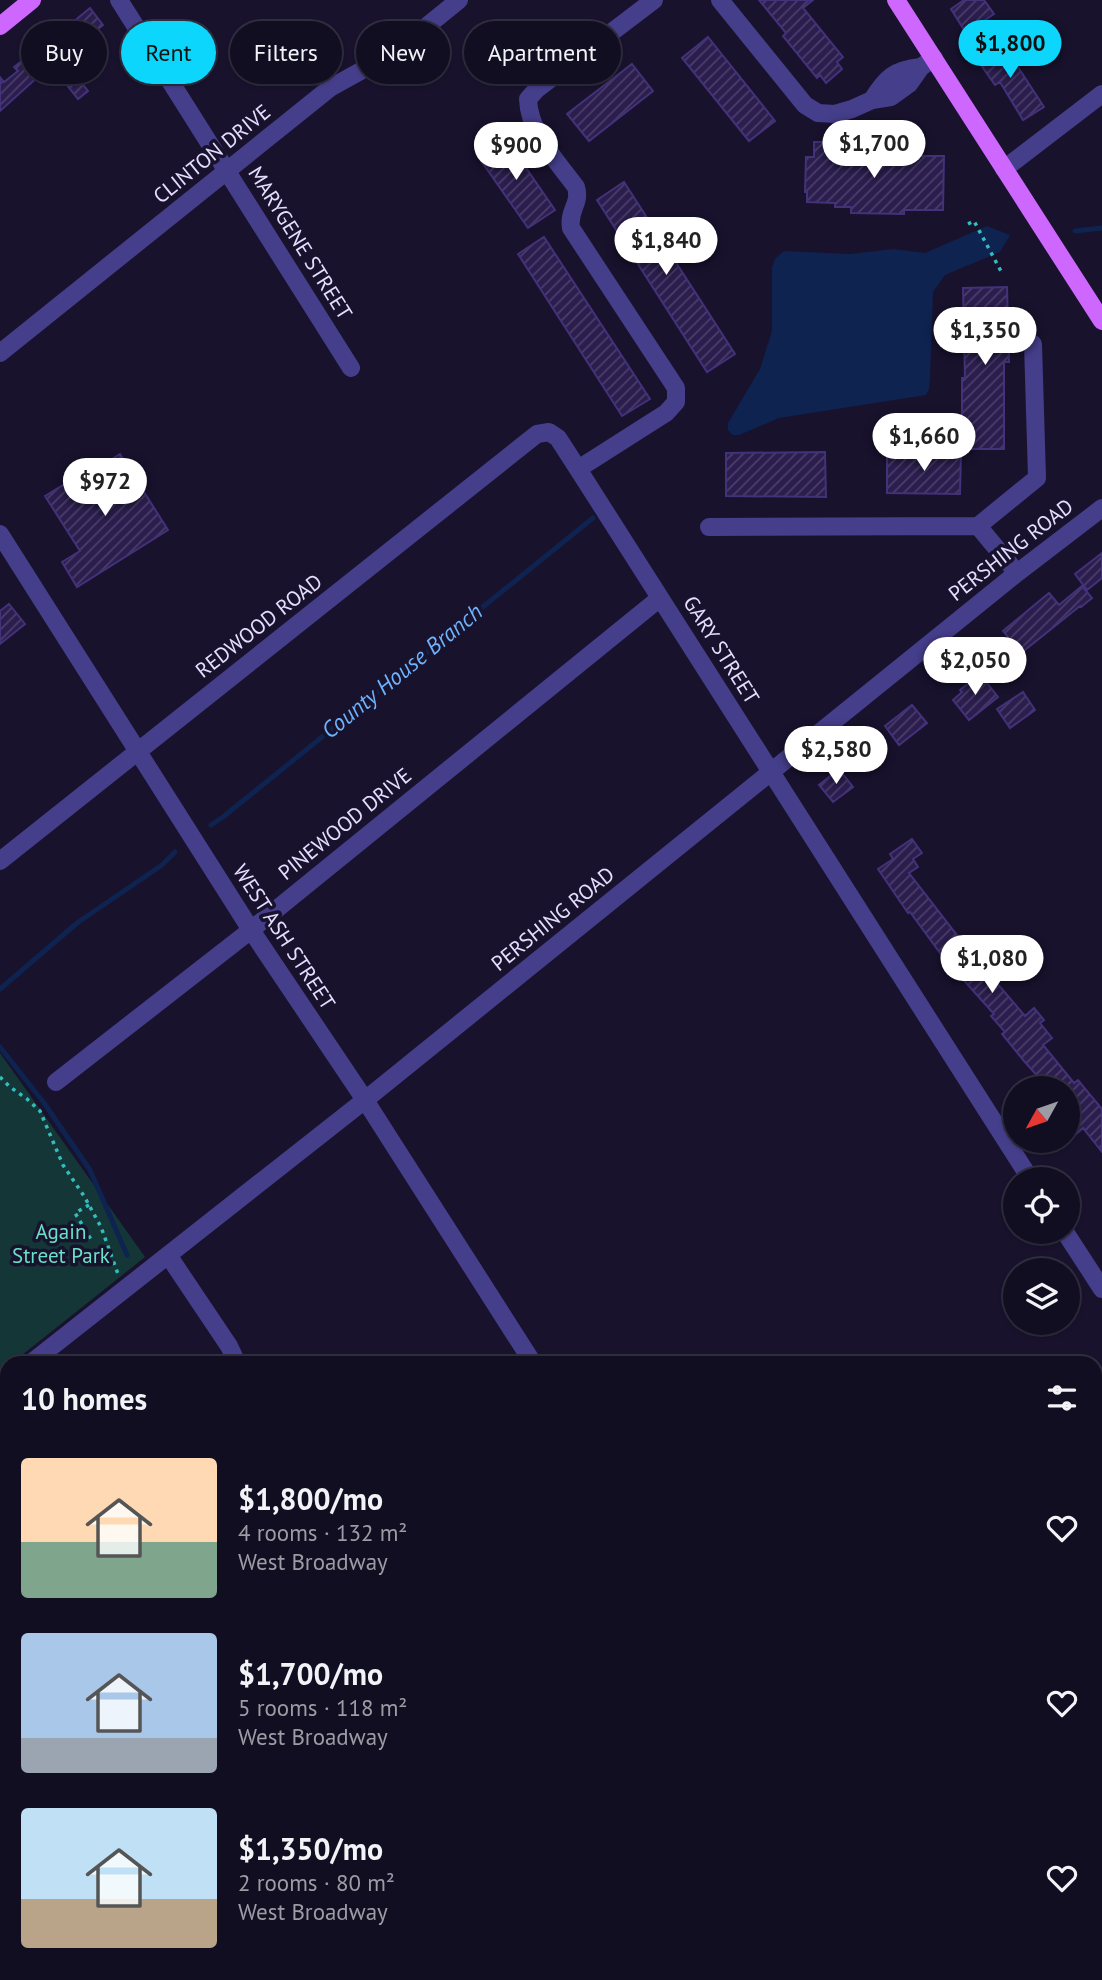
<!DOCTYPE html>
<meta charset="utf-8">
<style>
:root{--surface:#120e22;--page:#1f1c2f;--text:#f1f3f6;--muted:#9c9ca5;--line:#312e40;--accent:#0dd6fc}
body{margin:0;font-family:"PT Sans",sans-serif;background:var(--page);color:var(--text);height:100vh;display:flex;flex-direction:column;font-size:26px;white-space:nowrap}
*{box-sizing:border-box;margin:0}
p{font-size:23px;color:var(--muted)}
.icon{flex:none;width:38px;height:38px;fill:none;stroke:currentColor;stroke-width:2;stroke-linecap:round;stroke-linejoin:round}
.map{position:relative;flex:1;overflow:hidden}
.drawer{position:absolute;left:0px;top:1356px;width:1102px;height:625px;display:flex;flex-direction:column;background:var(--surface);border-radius:21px 21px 0 0;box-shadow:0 2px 5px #0004,0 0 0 2px var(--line)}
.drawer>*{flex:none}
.banner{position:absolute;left:21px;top:21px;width:700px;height:63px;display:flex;gap:14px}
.needle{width:46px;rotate:230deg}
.tools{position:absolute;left:1003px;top:1076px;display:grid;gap:14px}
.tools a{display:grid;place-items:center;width:77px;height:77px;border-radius:50%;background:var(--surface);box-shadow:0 2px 5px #0004,0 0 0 2px var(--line);font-size:35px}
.price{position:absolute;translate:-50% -60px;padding:0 16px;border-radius:24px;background:#fff;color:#222;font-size:23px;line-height:46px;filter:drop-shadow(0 2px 4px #0008)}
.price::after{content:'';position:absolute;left:50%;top:42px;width:21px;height:16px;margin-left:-10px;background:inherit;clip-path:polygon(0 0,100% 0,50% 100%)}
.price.current{background:var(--accent);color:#111}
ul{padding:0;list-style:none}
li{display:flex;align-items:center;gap:21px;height:175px;padding:0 21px}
li span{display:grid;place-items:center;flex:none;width:196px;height:140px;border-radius:7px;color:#555}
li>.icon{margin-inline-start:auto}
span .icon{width:84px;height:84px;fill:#fffc;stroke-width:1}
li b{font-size:30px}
h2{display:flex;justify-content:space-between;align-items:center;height:84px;padding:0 21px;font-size:30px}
.tag{padding:0 24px;border-radius:32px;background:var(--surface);box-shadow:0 2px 5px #0004,0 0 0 2px var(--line);font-size:24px;line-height:63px}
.tag.current{background:var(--accent);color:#111}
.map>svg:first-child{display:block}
</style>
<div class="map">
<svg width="1102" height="1980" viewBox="0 0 1102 1980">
<defs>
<pattern id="building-hatch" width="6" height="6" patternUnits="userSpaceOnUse" patternTransform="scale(1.75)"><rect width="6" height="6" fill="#2b1e4e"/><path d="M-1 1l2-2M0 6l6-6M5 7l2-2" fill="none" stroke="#4a3e69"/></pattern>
</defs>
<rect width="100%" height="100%" fill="#18122d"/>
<path fill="#153637" d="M0 1053 145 1257 12 1363H7V1368L0 1373Z"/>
<path fill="#0e2350" d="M987 226 1010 235 1000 252 945 275 933 292 930 378 929 389 926 395 779 418 739 435H733L728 430V423L760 369 772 331V268L775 259 784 251 850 254 894 249 925 253Z"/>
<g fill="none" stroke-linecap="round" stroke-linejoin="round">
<path stroke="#0e2350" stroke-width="5" d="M1075 231 1102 228
M211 825 223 817 593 518
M0 989 77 923 162 865 175 852
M0 1047 44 1103 90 1170 127 1255"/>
</g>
<path fill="url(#building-hatch)" stroke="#433179" stroke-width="2" d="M759 0H813L803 8 843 57 837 62 842 69 826 83 820 75 817 78 783 36 786 33Z
M964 0H984L994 14 966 33 951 9Z
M90 8 103 25 76 46 79 50 65 61 88 91 78 99 51 65 0 111V77L4 82 18 71 14 67 29 55 31 57Z
M708 37 775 121 749 141 682 58Z
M1001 41 1044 107 1023 120 1000 82 995 85 976 58Z
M632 64 653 91 589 141 567 114Z
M504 136 555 210 528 228 477 155Z
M814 142H835V149L908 150V156H944L943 210H904V214L851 213V207H835V203L807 202V192H805L806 157H814Z
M624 182 735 354 707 372 597 200Z
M544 237 650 399 622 416 518 254Z
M1007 287 1009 362H1004V449H962V378H965L963 288Z
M825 452 826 497 726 496V453Z
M887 452H961L960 494 887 493Z
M120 454 168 530 77 587 62 562 80 551 45 496 81 474 83 477Z
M1102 553V578L1087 590 1075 574Z
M1082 586 1092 598 1081 607 1080 606 1021 653 1003 631 1049 593 1059 605Z
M9 604 25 624 0 644V611Z
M980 674 998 697 969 720 953 700 962 692 960 690Z
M1023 692 1035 710 1010 728 997 709Z
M912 705 927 723 899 745 885 726Z
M839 769 853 787 833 802 819 785Z
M912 839 922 853 913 859 918 867 909 873 967 948 1025 1016 1034 1008 1044 1020 1040 1023 1052 1038 1043 1045 1074 1083 1078 1080 1102 1109V1152L1083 1128 1068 1141V1124L1074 1118 1068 1110V1088H1048L1024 1061 1002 1034 1005 1032 991 1016 994 1014 943 957 910 912 908 913 878 869 893 859 890 854Z"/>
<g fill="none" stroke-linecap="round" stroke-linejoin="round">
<path stroke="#33bebd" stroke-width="3.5" stroke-dasharray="3.5 5" stroke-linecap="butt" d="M968 224 974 221 1002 273
M0 1077 10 1087 27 1099 40 1111 63 1165 84 1196 101 1227 118 1274
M89 1205 75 1213 92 1241"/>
<path stroke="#453e8b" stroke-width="18" d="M119 0 351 368
M720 0 805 105 818 113 835 114 852 109 872 100 891 97 909 84 921 67 934 58
M872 100C886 77 894 70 921 67
M1004 169 1102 94
M0 353 330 88 395 52 459 0
M578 469 666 413 676 402V388L571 228C568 209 581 205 576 187 557 161 529 133 528 99L537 89 654 0
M978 526 1017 573
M709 527 978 526 1037 478 1033 344
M0 534 251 930 365 1100 533 1363
M0 861 537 434 549 432 558 438 578 469 1031 1180
M56 1082 251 930 660 598
M1065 1232 1102 1289
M168 1255 229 1346 237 1363
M31 1363 365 1100 1017 573 1102 508
M0 1388 7 1382
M0 1508 7 1519
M1096 1875 1102 1869
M303 1974 307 1980
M924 1974 928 1980
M641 1980 649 1974
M966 1980 973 1974"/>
<path stroke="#cd67fd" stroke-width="18" d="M896 0 1102 321
M0 26 32 0"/>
</g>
<g text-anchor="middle" stroke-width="7" stroke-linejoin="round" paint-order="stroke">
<g font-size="21" fill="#e4deff" stroke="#18122d">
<text transform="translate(212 154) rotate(-39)" y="7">CLINTON DRIVE</text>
<text transform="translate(300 243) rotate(58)" y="7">MARYGENE STREET</text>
<text transform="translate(1011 550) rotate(-38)" y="7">PERSHING ROAD</text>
<text transform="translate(259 626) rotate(-38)" y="7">REDWOOD ROAD</text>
<text transform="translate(721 650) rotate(58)" y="7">GARY STREET</text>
<text transform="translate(345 824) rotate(-39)" y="7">PINEWOOD DRIVE</text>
<text transform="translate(553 919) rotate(-39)" y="7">PERSHING ROAD</text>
<text transform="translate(284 937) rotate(57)" y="7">WEST ASH STREET</text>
</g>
<g font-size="21" fill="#69e0c9" stroke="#18122d">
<text x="61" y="1239">Again<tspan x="61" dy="24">Street Park</tspan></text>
</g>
<g font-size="23" font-style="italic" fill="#6eb3fd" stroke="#18122d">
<text transform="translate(402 671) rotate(-39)" y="8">County House Branch</text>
</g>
</g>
</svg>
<div class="tools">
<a><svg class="needle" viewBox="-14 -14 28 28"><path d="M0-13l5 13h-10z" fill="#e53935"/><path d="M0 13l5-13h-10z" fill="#9c9ca5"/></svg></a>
<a><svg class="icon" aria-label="locate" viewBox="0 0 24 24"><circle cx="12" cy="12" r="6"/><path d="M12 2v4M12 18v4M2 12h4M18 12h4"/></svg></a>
<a><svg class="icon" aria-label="layers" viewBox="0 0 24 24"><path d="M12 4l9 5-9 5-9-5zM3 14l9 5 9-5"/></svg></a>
</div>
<b class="price current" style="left:1010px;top:80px">$1,800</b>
<b class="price" style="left:874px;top:180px">$1,700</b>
<b class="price" style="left:516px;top:182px">$900</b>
<b class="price" style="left:666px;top:277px">$1,840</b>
<b class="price" style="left:985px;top:367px">$1,350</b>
<b class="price" style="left:924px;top:473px">$1,660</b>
<b class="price" style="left:105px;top:518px">$972</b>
<b class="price" style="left:975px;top:697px">$2,050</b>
<b class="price" style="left:836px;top:786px">$2,580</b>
<b class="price" style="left:992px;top:995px">$1,080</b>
<div class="banner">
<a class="tag">Buy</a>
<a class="tag current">Rent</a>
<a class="tag">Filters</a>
<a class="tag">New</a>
<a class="tag">Apartment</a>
</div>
<section class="drawer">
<h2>10 homes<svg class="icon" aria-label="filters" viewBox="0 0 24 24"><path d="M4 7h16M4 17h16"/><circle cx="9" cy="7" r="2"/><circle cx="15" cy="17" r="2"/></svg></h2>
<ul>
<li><span style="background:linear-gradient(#ffd9b3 60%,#7fa58c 0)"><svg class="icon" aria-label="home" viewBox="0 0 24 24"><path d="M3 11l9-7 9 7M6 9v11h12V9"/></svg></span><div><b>$1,800/mo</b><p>4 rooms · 132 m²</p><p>West Broadway</p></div><svg class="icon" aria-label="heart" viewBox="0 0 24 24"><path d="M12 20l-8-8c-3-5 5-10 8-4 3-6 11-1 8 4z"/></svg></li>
<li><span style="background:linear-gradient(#a9c7e8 75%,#9aa5b1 0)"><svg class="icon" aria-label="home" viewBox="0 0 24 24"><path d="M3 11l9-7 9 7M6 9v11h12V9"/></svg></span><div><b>$1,700/mo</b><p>5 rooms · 118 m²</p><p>West Broadway</p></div><svg class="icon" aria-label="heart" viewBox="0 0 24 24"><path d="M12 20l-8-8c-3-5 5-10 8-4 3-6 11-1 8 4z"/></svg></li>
<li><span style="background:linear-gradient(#bfe0f5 65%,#b9a48a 0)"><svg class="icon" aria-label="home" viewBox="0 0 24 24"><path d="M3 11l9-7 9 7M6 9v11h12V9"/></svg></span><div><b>$1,350/mo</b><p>2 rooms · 80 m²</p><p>West Broadway</p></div><svg class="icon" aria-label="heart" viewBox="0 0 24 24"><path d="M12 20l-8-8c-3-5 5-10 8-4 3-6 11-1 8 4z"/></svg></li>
</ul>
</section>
</div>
